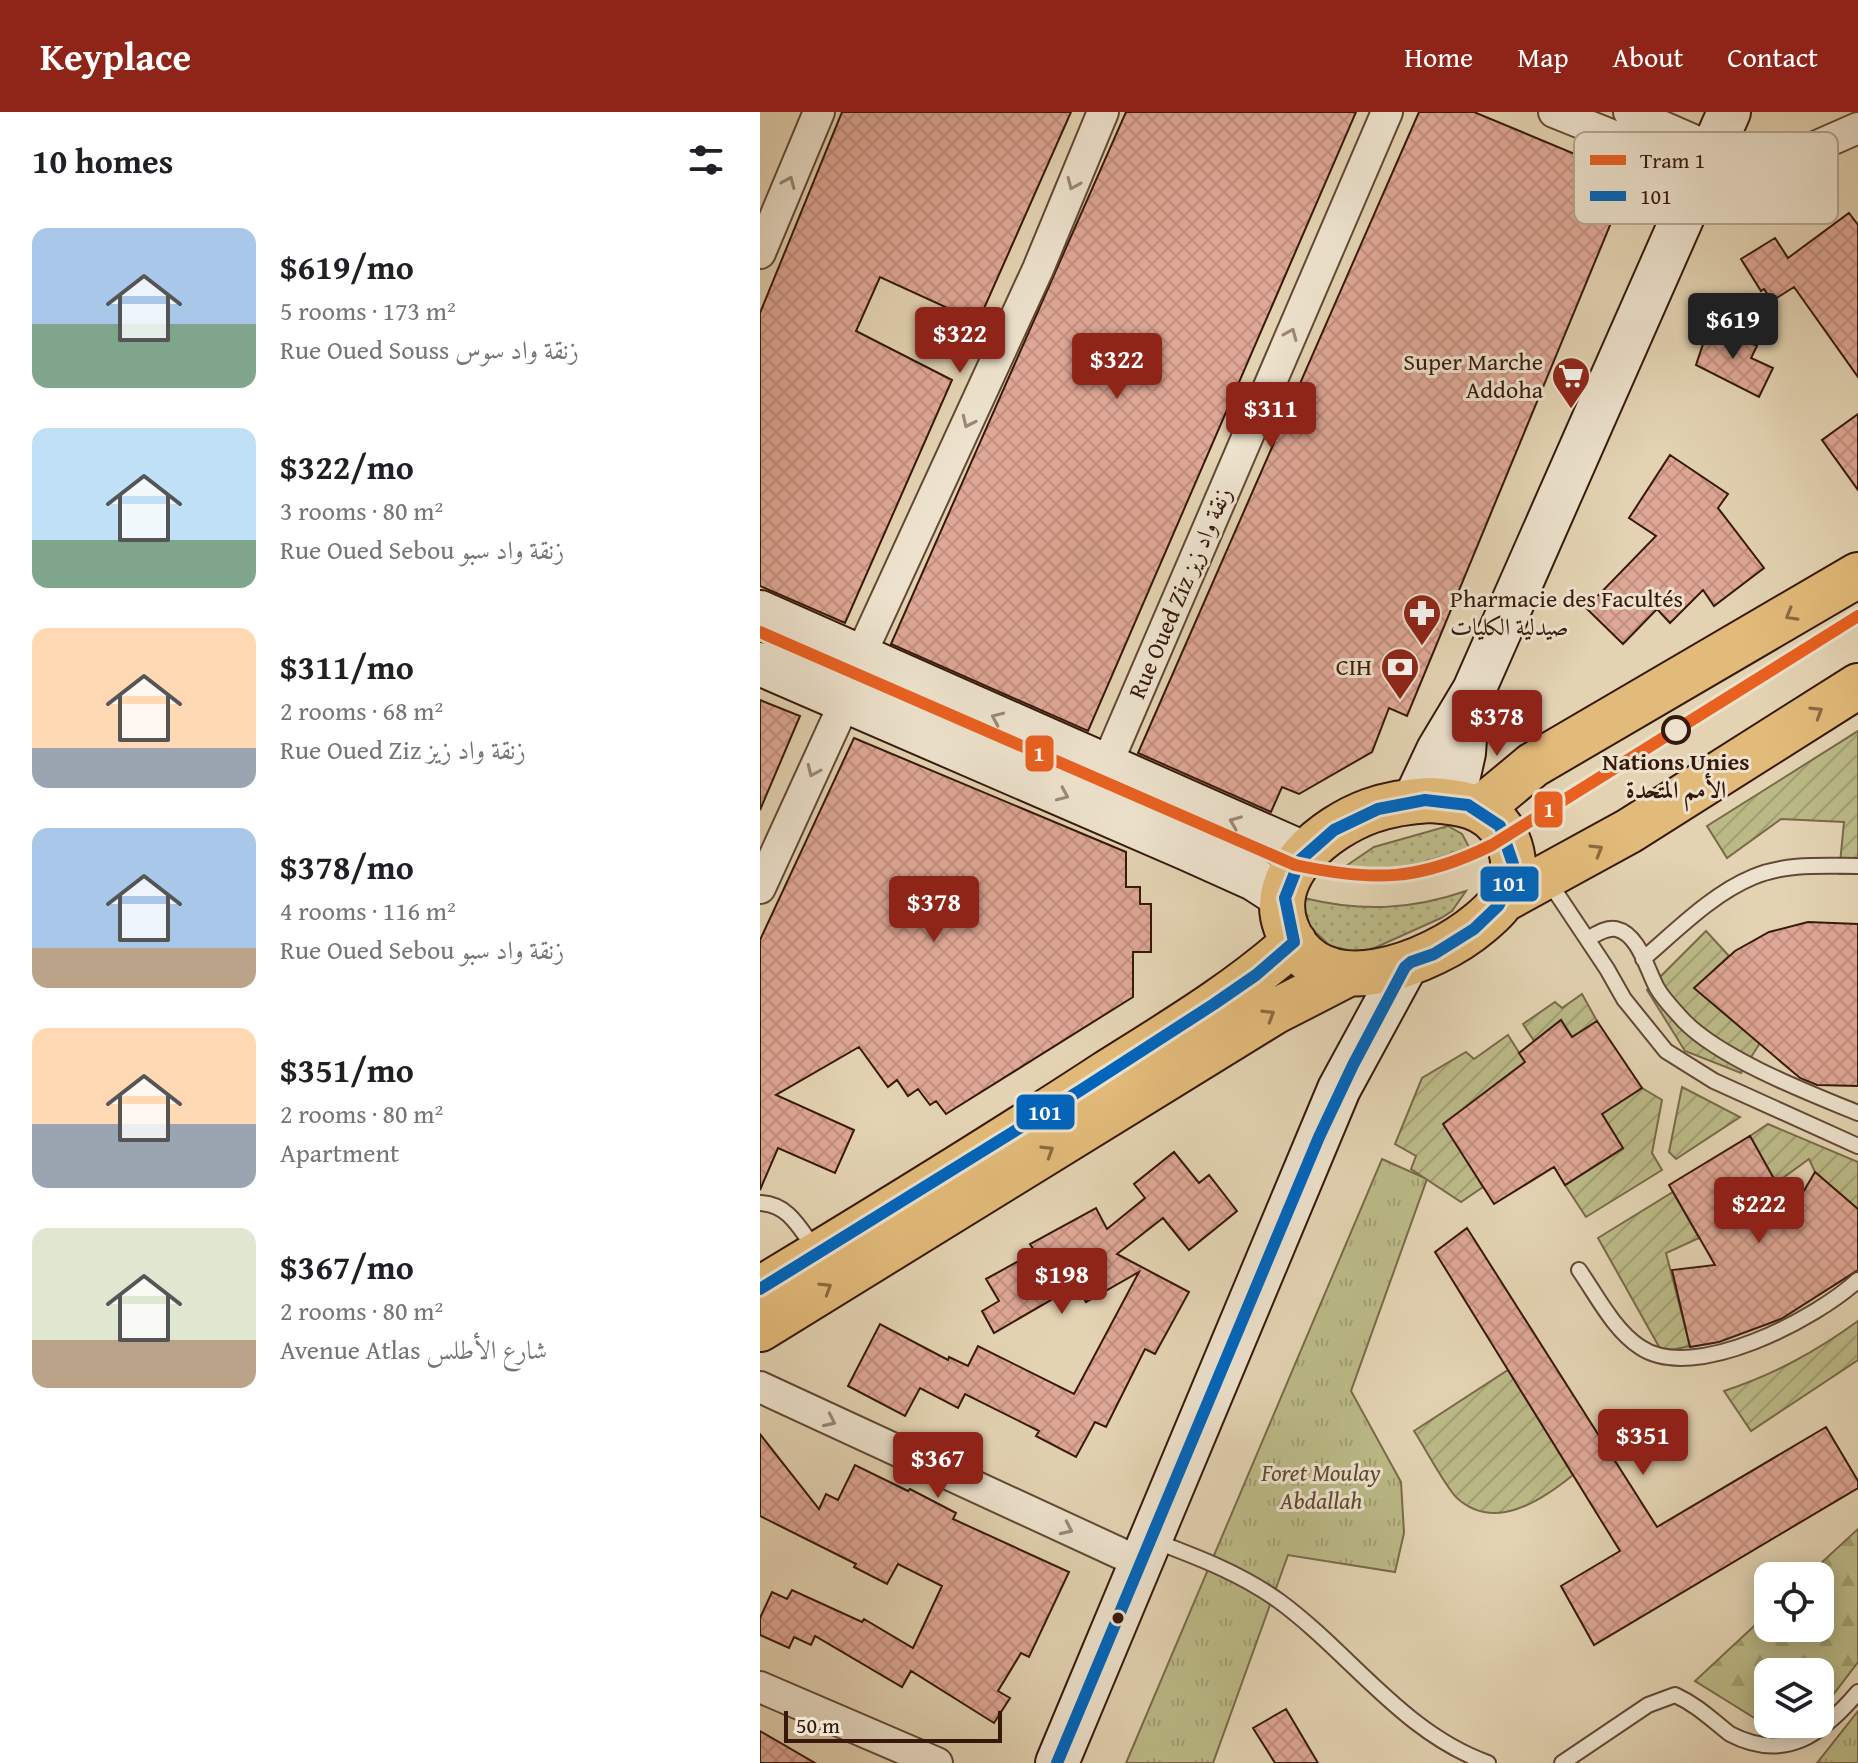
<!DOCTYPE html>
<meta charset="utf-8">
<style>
:root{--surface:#fff;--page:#f2f2f2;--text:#202124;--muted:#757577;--accent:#8f2418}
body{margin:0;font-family:"Gentium Book Plus",Amiri,serif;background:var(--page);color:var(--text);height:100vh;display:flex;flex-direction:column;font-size:30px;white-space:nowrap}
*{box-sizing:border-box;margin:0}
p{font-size:26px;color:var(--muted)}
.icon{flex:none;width:44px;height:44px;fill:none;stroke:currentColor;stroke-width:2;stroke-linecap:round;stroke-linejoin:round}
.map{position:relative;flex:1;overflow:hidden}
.panel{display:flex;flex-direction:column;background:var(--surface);width:760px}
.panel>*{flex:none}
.controls{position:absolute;left:994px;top:1450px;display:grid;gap:16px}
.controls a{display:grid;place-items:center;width:80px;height:80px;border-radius:16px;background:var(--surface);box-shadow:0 4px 20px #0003;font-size:40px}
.scale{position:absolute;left:24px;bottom:20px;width:218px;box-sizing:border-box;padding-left:8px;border:4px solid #37190b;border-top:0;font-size:22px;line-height:28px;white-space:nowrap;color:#37190b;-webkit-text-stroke:6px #ede2cd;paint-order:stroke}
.price{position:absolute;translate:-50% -68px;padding:0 18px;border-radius:8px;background:var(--accent);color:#fff;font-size:26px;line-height:52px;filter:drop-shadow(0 2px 4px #0008)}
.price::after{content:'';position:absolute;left:50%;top:48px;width:24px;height:18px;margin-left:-12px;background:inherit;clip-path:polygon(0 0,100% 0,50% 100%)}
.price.current{background:#222;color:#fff}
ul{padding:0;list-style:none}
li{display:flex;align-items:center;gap:24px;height:200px;padding:0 32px}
li span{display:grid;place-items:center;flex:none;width:224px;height:160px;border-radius:16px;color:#555}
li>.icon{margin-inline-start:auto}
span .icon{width:96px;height:96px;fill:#fffc;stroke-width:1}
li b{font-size:34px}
h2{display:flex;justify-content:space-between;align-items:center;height:96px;padding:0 32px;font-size:34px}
header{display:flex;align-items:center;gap:48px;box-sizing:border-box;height:112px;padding:0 40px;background:var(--accent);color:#fff}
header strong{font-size:38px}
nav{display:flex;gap:44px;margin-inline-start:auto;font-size:28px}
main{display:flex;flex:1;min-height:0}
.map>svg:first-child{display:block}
</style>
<header>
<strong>Keyplace</strong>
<nav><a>Home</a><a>Map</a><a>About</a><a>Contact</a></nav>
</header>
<main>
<section class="panel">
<h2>10 homes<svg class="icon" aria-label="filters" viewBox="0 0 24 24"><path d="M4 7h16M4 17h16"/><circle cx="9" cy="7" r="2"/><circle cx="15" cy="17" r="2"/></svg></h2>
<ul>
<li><span style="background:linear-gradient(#a9c7e8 60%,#7fa58c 0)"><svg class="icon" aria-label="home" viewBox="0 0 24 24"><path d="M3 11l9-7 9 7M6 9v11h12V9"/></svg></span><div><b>$619/mo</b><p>5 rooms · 173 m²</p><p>Rue Oued Souss زنقة واد سوس</p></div></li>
<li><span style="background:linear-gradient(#bfe0f5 70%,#7fa58c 0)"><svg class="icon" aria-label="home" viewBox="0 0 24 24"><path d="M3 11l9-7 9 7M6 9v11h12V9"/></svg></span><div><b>$322/mo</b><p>3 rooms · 80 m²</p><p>Rue Oued Sebou زنقة واد سبو</p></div></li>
<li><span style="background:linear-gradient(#ffd9b3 75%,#9aa5b1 0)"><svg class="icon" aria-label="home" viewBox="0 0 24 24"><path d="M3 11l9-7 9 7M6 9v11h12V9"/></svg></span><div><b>$311/mo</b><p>2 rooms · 68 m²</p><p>Rue Oued Ziz زنقة واد زيز</p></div></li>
<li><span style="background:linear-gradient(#a9c7e8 75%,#b9a48a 0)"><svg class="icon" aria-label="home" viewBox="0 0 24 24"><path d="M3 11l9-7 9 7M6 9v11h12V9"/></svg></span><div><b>$378/mo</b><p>4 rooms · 116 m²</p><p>Rue Oued Sebou زنقة واد سبو</p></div></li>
<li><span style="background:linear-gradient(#ffd9b3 60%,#9aa5b1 0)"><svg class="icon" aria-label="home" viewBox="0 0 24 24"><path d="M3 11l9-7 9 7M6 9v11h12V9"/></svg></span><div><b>$351/mo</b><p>2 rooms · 80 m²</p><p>Apartment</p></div></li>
<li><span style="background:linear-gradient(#dfe7d0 70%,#b9a48a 0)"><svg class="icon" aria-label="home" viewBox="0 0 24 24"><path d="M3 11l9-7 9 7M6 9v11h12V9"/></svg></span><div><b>$367/mo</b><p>2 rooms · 80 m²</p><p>Avenue Atlas شارع الأطلس</p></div></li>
</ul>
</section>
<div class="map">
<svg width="1098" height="1651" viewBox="0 0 1098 1651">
<defs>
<pattern id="grass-dots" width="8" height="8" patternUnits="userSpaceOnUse" patternTransform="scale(2)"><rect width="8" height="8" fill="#bbba87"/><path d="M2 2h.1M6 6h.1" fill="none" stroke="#a19f73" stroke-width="1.8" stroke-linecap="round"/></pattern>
<pattern id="forest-firs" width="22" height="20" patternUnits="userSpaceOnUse" patternTransform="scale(2)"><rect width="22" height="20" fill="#bbba87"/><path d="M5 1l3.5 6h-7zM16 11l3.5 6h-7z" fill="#a19f73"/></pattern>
<pattern id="park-tufts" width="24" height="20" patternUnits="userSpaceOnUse" patternTransform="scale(2)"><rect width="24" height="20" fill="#bbba87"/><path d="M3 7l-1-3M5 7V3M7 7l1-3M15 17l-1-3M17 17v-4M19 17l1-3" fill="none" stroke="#a19f73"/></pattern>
<pattern id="garden-furrows" width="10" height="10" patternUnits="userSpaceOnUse" patternTransform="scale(2)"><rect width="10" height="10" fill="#bbba87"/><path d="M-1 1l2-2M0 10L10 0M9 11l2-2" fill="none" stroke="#a19f73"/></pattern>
<pattern id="building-cross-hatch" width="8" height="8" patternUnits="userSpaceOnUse" patternTransform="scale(2)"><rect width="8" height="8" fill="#dfa795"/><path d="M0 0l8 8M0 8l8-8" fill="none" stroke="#c08f7f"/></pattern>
</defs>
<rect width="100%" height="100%" fill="#e3d3b2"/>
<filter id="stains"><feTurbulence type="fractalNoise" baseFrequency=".0025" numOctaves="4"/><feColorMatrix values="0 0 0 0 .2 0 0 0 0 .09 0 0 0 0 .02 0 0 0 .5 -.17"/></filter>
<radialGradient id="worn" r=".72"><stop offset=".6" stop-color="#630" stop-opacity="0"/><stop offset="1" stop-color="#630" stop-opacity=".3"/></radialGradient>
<path fill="url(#grass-dots)" stroke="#796a49" stroke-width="2" d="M688 714 702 722 709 735C667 752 628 761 583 756L614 735Z
M706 779 692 799 681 806 610 838 589 840 569 833 550 815 543 794 544 786C601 800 651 798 706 779Z"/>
<path fill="url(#forest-firs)" stroke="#796a49" stroke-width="2" d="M1098 1417V1550L1060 1600V1560H1008V1612H1045L1017 1620 935 1569 1008 1501V1516H1060V1464H1047Z"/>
<path fill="url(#park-tufts)" stroke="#796a49" stroke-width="2" d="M622 1047 667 1067 591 1279 641 1370 644 1421 635 1460 528 1443 453 1651H366Z
M1098 1599V1651H1057Z"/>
<path fill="url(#garden-furrows)" stroke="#796a49" stroke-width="2" d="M1098 619V762H1079L1084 710 1021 707 967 746 947 714Z
M946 819 969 844 935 876 1000 931 981 961 925 939 887 878Z
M822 882 837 909 812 925 801 908 774 929 763 912 795 890 802 896Z
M748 923 765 950 684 1012 723 1075 701 1090 651 1057 656 1044 635 1032 662 966 706 940 714 947Z
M922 975 980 1005 916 1047 909 1040Z
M882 976 902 988 892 1041 902 1058 826 1105 805 1073 863 1037 842 1002Z
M1008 1012 1098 1050V1097L1055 1060 1049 1047 1016 1071 990 1024Z
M913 1080 939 1126 906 1141 930 1234 902 1240 838 1126Z
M1098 1209V1248L991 1319 964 1279C1015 1262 1055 1240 1098 1209Z
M748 1258 813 1363C781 1389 734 1420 697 1386 686 1376 664 1334 654 1319Z"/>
<path fill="url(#building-cross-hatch)" stroke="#37190b" stroke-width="2" d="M82 0H311L218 210 120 165 96 219 192 268 85 511 0 474V201Z
M366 0H596L328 619 131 532Z
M659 0H714L870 65 647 604 629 596 612 640 539 682 522 675 511 700 378 641Z
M1089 101 1098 113V265L1034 175 1012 189 1004 177 1001 179 981 147 1015 126 1028 146Z
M950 211 997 234 991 246 1013 256 999 285 936 253Z
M1098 302V378L1062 328Z
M910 343 968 382 958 396 1004 456 954 494 943 478 910 511 897 497 863 532 826 496 896 424 869 406Z
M0 588 40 604 0 698Z
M94 626 366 740V775H380V792H391V840H373V885L186 1002 176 989 170 993 158 977 148 984 137 968 128 975 99 935 16 983 94 1018 75 1061 18 1036 0 1078V828Z
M1048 810 1098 812V974L1057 973 1040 966 934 876 975 839 1009 820Z
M801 908 812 925 837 909 882 976 842 1002 863 1036 805 1073 794 1055 734 1092 683 1012 765 950 759 941Z
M990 1024 1032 1099 1055 1060 1098 1097V1158L1021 1207 959 1230 930 1235 912 1158 955 1153 909 1073Z
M414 1040 439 1071 449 1063 477 1099 429 1138 403 1106 357 1142 429 1180 395 1242 385 1237 346 1315 335 1310 316 1345 276 1324 279 1319 205 1282 198 1296 160 1276 145 1304 88 1274 120 1212 188 1248 189 1245 208 1254 218 1234 314 1282 379 1160 326 1190 317 1173 234 1221 222 1199 239 1189 226 1167 275 1140 270 1132 336 1096 347 1117 385 1086 374 1072Z
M707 1116 897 1415 1066 1315 1098 1369V1376L834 1533 801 1474 860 1439 675 1140Z
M0 1322 59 1397 66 1382 78 1388 95 1353 148 1379 150 1377 196 1401 193 1407 309 1460 269 1545 261 1541 238 1579 250 1586 234 1611 151 1559 142 1575 55 1524 51 1533 34 1525 29 1536 0 1523V1506L12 1480 27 1487 32 1478 102 1510 104 1507 153 1536 182 1474 138 1452 127 1472 94 1455 96 1452 0 1404Z
M526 1597 558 1651H515L493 1616Z
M0 1619 55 1651H0Z"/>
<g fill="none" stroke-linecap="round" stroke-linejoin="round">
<defs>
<path id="lane" d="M789 770 847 857 864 887 906 939 954 969 1098 1034
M827 827C835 823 846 815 856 817 879 822 887 858 897 876 904 888 915 899 924 909 961 947 1049 981 1098 1001
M883 847C917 818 952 782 993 765 1025 751 1064 754 1098 754
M0 1091C29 1092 40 1117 55 1137
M819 1158C837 1184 854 1218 880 1235 934 1272 1057 1206 1098 1168
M392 1428C437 1445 480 1461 519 1489 590 1541 643 1621 728 1651
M802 1651 888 1593 915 1583C937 1593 952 1608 970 1622 1026 1651 1063 1621 1098 1580"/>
<path id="street" d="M794 0 943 60H998L1098 16
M869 0 972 45
M0 141 59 0
M100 544 278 157 343 0
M346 654 627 0
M0 776 86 588
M0 1275 381 1451
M0 1575 177 1651"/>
<path id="secondary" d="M0 500 546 742
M0 552 427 737 494 767 522 785
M654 689 678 638 714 578 969 0
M693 690 704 641 707 600
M297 1651 579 977 647 852"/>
<path id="primary" d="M670 688C699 690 728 693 744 721 753 737 756 756 750 774 745 789 732 801 720 811 673 851 557 899 526 815 506 762 566 715 610 699 630 692 649 689 670 688Z
M720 697 773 653 1098 463
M743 788 869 719 1098 574
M0 1177C116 1107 232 1036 345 962 410 921 476 882 534 830
M0 1217 514 900 588 862"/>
</defs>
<use href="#lane" stroke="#624835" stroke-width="18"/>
<use href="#street" stroke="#624835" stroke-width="34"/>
<use href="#secondary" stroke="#37190b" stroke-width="46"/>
<use href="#primary" stroke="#37190b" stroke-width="48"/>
<use href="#lane" stroke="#ede2cd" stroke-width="14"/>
<use href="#street" stroke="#ede2cd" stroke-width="30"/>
<use href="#secondary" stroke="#ede2cd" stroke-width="42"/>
<use href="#primary" stroke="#e2ba79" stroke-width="44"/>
<defs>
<path id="bus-1" d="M0 1177 321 978 454 892 496 863 534 830 525 786 540 748 574 718 618 697 665 688 708 693 740 714 753 752 749 774 738 794 714 817 674 842 651 850 645 855 593 953 559 1025 297 1651"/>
</defs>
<use href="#bus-1" stroke="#ede2cd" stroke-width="18"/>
<use href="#bus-1" stroke="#0065bd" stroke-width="12"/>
<defs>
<path id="tram-1" d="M0 520 535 753C614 770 659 769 732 733L1098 504"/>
</defs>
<use href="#tram-1" stroke="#ede2cd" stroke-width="18"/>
<use href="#tram-1" stroke="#e96121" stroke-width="12"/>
</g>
<defs><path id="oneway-chevron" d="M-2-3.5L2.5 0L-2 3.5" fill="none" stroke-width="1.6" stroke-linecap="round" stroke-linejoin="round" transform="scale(2)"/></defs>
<g stroke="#9b8876">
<use href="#oneway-chevron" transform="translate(29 70) rotate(-67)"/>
<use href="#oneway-chevron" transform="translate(313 72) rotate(113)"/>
<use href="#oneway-chevron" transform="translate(531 222) rotate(-67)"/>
<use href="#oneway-chevron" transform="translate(208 310) rotate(115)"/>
<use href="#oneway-chevron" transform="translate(237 606) rotate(-156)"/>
<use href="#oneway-chevron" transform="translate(53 659) rotate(114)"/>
<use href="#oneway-chevron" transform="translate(303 683) rotate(24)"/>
<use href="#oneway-chevron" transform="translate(475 710) rotate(-158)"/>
<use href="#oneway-chevron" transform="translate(70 1309) rotate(25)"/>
<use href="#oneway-chevron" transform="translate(307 1417) rotate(25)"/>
</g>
<g stroke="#8c6a42">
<use href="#oneway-chevron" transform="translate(1031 503) rotate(150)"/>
<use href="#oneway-chevron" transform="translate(1057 600) rotate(-32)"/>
<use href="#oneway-chevron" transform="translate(837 738) rotate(-31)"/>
<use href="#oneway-chevron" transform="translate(509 903) rotate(-31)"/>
<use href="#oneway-chevron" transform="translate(288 1039) rotate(-32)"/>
<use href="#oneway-chevron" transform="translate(66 1176) rotate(-32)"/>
</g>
<defs>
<symbol id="supermarket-pin" viewBox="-11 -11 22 30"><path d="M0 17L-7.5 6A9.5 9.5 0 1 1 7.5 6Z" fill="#8f2418" stroke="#ede2cd"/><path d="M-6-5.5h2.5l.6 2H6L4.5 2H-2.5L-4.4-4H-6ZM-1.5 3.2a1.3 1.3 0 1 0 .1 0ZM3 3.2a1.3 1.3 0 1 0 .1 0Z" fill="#fff"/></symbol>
<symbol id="pharmacy-pin" viewBox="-11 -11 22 30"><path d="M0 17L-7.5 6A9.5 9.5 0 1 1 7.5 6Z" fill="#8f2418" stroke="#ede2cd"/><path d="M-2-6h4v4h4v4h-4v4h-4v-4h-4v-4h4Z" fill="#fff"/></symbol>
<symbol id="bank-pin" viewBox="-11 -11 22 30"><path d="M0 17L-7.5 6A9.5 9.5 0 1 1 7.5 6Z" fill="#8f2418" stroke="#ede2cd"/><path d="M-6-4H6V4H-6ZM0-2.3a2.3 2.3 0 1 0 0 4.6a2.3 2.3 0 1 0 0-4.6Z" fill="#fff"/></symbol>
</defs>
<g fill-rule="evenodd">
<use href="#supermarket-pin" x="789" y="242" width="44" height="60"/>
<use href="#pharmacy-pin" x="640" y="479" width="44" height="60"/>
<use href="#bank-pin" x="618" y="533" width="44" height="60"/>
</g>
<circle fill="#ede2cd" stroke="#37190b" stroke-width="4" cx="916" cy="618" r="13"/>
<circle fill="#37190b" stroke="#ede2cd" stroke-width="3" cx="358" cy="1506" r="7"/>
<g text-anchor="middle" stroke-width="6" stroke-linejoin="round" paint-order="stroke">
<g font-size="24" fill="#37190b" stroke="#ede2cd" text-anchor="end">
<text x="783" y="258">Super Marche<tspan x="783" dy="28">Addoha</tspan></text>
<text x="690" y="495" text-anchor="start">Pharmacie des Facultés<tspan x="690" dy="28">صيدلية الكليات</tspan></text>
<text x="612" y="563">CIH</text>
</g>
<g font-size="24" fill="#37190b" stroke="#ede2cd">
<text transform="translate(420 481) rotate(-67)" y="8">Rue Oued Ziz زنقة واد زيز</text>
</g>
<g font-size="24" font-weight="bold" fill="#37190b" stroke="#ede2cd">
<text x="916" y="658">Nations Unies<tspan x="916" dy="28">الأمم المتحدة</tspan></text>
</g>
<g font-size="24" font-style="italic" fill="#5f4930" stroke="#ede2cd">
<text x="561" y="1369">Foret Moulay<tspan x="561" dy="28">Abdallah</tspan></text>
</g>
</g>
<rect x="814" y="20" width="264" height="92" rx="12" fill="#ede2cd" stroke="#b6a693" stroke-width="2"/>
<rect x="830" y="43" width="36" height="10" fill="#e96121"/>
<rect x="830" y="79" width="36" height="10" fill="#0065bd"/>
<g font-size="22" fill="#37190b">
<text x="880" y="56">Tram 1</text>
<text x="880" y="92">101</text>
</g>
<g stroke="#ede2cd" stroke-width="3">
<rect x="264" y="622" width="31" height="39" rx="8" fill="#e96121"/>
<rect x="773" y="678" width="31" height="39" rx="8" fill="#e96121"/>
<rect x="719" y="753" width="61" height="38" rx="8" fill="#0065bd"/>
<rect x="255" y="981" width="61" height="38" rx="8" fill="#0065bd"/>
</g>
<g font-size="22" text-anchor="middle" font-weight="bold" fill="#fff">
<text x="279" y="649">1</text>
<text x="789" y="705">1</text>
<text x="749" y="779">101</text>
<text x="285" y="1008">101</text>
</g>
<rect width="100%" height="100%" filter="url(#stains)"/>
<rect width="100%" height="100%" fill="url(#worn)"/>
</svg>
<div class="controls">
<a><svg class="icon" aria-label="locate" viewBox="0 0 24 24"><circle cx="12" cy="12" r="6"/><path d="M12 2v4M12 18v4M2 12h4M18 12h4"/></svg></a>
<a><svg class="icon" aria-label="layers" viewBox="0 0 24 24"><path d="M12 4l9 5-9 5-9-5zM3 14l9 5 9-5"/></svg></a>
</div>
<div class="scale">50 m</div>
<b class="price current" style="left:973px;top:249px">$619</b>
<b class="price" style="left:200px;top:263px">$322</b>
<b class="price" style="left:357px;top:289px">$322</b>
<b class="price" style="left:511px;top:338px">$311</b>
<b class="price" style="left:737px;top:646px">$378</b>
<b class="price" style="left:174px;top:832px">$378</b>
<b class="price" style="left:999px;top:1133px">$222</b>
<b class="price" style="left:302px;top:1204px">$198</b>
<b class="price" style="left:883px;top:1365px">$351</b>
<b class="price" style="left:178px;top:1388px">$367</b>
</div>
</main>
